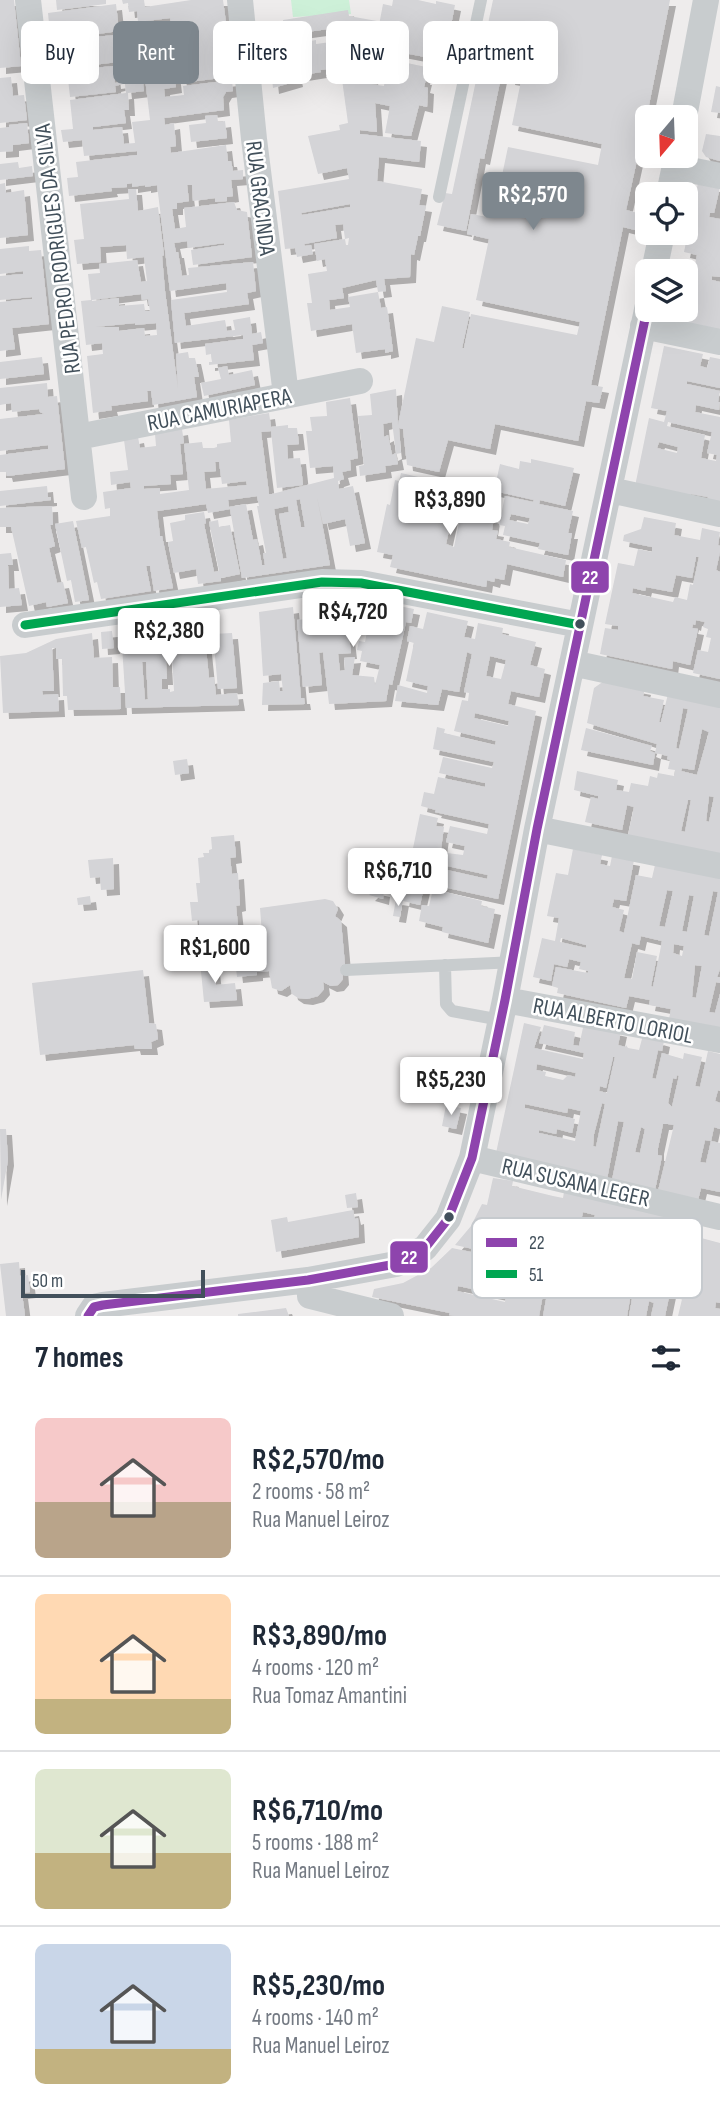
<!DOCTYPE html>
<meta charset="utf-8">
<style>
:root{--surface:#fff;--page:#f2f2f3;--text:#1f2937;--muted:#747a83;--line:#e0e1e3;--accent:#7e878e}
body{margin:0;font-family:"Sofia Sans Condensed",sans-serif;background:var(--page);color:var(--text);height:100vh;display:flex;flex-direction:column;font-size:26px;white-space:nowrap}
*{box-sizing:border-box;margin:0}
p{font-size:23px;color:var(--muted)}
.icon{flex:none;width:38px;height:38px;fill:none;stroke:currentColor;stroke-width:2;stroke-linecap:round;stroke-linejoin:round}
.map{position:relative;height:1316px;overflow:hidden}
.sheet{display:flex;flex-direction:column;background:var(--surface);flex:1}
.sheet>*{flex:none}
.hud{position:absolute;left:21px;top:21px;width:679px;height:63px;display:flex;gap:14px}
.needle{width:46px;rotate:199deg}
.buttons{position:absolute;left:635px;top:105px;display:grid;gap:14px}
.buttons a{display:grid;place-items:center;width:63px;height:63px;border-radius:10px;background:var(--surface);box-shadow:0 7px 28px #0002;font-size:35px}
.scale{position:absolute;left:21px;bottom:18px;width:184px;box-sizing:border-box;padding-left:7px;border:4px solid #42505b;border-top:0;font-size:19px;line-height:24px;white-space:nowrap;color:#42505b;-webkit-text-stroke:5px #fff;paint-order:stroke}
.price{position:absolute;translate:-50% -60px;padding:0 16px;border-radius:7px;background:#fff;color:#222;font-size:23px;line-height:46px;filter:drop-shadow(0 2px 4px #0008)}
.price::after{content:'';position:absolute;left:50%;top:42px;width:21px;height:16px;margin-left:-10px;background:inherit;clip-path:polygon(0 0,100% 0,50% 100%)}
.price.current{background:var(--accent);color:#fff}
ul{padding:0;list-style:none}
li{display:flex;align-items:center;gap:21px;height:175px;padding:0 35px}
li+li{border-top:2px solid var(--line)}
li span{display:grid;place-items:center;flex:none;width:196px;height:140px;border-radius:10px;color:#555}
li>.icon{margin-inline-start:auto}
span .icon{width:84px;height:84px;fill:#fffc;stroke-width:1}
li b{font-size:30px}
h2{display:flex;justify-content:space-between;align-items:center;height:84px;padding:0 35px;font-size:30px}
.chip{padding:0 24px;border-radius:10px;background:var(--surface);box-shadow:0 7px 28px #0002;font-size:24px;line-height:63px}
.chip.current{background:var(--accent);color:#fff}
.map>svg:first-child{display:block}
</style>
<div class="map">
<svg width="720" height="1316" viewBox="0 0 720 1316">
<defs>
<filter id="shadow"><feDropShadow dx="6" dy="6" stdDeviation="0" flood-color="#0004"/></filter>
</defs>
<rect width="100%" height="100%" fill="#eeecec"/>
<path fill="#cdf0d8" d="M291 0H349L351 14 293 17Z"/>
<path fill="#d4d4d7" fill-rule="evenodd" filter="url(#shadow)" d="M0 0H14L21 66 0 68Z
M56 0H106V4L57 10Z
M122 0H144L145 7 191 0H223L226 23 219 26 216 33 227 32 229 51 218 53 221 78 181 83 180 70 174 71 176 87 164 89 165 97 184 95 183 86 232 80 233 91 226 92 223 97 224 110 164 118 165 125 174 123 176 146 170 147 171 153 226 145 228 161H231L233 171 243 170V179L231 180 233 196 227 197V201L215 202V198L193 201 192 185H187L189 201 177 203V209H172L175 229 186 227 184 208 234 202 237 210 247 212 252 257 193 265 191 250 224 245V243L188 248 187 241 174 243 176 252H178L182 276 189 275 188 268 253 262 256 291 247 293 249 304 184 313 186 326 225 320 227 331 235 330 233 320 250 317 252 334 261 332 263 343 252 345 254 360 209 365V362H212L211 354 206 355 205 344 243 339V335L175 343 171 300 227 292 226 283 170 291 157 185 145 187V185L132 187V183L127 184V187L111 188 112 191 69 196 67 178 78 177 76 162 137 155V151L84 156 82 140 63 142 61 130 73 129 70 100 126 93 123 67 141 65 144 91 128 93 129 110H124L126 123 93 127V130L122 127 124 144 135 143 132 122 150 120 143 61 195 55 194 49 157 53 156 40H152L154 53 142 54 140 38 149 37 148 27 171 24 170 18 138 22 137 11 129 12 128 3 123 4Z
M393 0H418L436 4V1L455 5 443 65 424 62 425 57 399 52 402 41 377 36 383 4 392 6Z
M493 0H670L645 125 648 126V144L641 142 626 210 638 213 635 230 623 227 591 385 603 387 599 403 586 401 578 441 495 424 490 449 448 440 439 472 407 465 403 429 399 428 401 453 396 454 398 464 385 466 386 472 360 476 359 466 364 465 358 416 372 415 370 394 396 389 398 425 416 338 434 342 442 306 470 312 462 348H464L471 314 577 335 580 322 476 300 489 239 467 234 471 214 493 218 508 147 598 165 602 144 512 125 521 81 509 79 515 49 507 48 484 159 480 158 466 231 437 225 445 193 452 194ZM392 422 396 453 392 455 388 435 384 437 383 424Z
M116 4 119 31 62 39 60 22 49 23 48 13Z
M348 10 349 16 377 21 375 27 367 25 366 32 350 30V26L285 35 283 20Z
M272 30 273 37 261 39V32Z
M115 35 118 62 67 68 64 40Z
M293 39 294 44 316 40V44L331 42 333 53 352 50V47L387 54 384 66 375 65 371 84 384 86 385 78 394 80 398 61 426 67 424 79H426L424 87 428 88 427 107 419 105 411 136 385 133 390 106 375 103 377 132 360 130V134L421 141 419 162 379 157 377 181 422 189 419 205 426 206 420 236H418L414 255 411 254 410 277 384 279 386 291 378 292 381 308 387 307 393 351 385 353V349L356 353 352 324 311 331 307 303H312L308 274 327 271 325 259 317 261 314 244 345 239 346 245H348L349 238 345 239 343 224 335 225 337 238 304 244 305 246 311 245 313 254 297 257 295 248 285 249 278 191 349 179 347 168 318 174 308 136 340 130 339 125 348 123 340 65 329 66V69L320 70 321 72 296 76 297 81 273 88 272 79 278 78 273 47 280 46 279 42ZM350 204V207L302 215 301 213ZM376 280 378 292 348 297 350 307 330 310 329 300 344 298 342 288Z
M113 66 115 83 123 82V84L115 86 116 92 70 97 68 79 84 77V69Z
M11 77 13 96 24 95 27 120 0 123V78Z
M716 86 720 87V113L711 112Z
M217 115 218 122 225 121 227 138 191 142 189 125 206 123 205 116Z
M27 123 29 143 13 145V151L0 152V128L9 127V125Z
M706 134 720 136V161L706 157 702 151Z
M18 162 19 168 32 166 33 176 0 180V164Z
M5 183 6 193 24 190 28 235 0 238V184Z
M698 183 720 187 714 213H710L709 217 720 219V277L712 276V280L720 282V329L678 326 681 310H686V287L690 288 697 255 684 252Z
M128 189H136L138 211 158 207 164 255 162 256 165 291 178 389 176 354 188 352 189 358H195L197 367 199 377H194L197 397 153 405 151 391H147L148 401 111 406 112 410 93 413 87 356 103 354 102 343 86 345 81 301 91 300 88 274 100 273 99 264 137 260 141 282 147 281 144 257 127 259 126 245 100 247 101 262 77 264 74 240 84 239 80 204 129 199ZM141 294 142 300 148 299 150 311H145L144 304 119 306V298L92 301V300ZM135 323V325L156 323 157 335 145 336 144 328 119 331V327H95Z
M29 246V251L41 250 49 324 12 328 15 349 0 351V302L32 299V297L0 300V276L23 274V271L0 274V249Z
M664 346 703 354 700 366 707 368 710 357 720 359V388L687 381V384L720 391 718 402H720L719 410 696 405 695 412 720 417V509L706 506 708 497 691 494 690 502 634 491 649 418 664 422 667 411 651 408ZM668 422 712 432 707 453 717 455 716 461 701 458 705 435 667 426ZM659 442 678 447 677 453 657 448Z
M42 357 44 374 0 379V362Z
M227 366 229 375 252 370 255 385 204 396 201 383 221 379 218 368Z
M47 383 48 397 57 396 65 469 7 476 6 472H0V455L48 449V445L0 451V419L44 414 40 412 39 409 12 412 11 403 0 405V388Z
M350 398 358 458 350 460 351 470 342 472 344 479 338 481 339 489 353 486 365 543 350 546 345 519 323 524 317 497 330 565 242 578 230 509 208 513 206 504 157 511 160 536H162L173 588 154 591 150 566H146L151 591 101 599 97 582 94 583 86 547 82 548 76 521 110 516V508L105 509 103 492 131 488 130 482 111 485 110 472 128 470 124 440 138 437 140 448 156 446 155 434 182 429 184 443 180 444 183 474 170 475 171 484 144 486V489L160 488V494L189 490 184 444 202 442 203 448H214L217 447V444L231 442 229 420 269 413 271 427 288 425V428H297L299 444 287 445 288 459 300 458 303 485 277 488 271 431 261 432 269 494H272L334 478 333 466 310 468 306 431H312L310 417 327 416 326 402ZM215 462H219L222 484 246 481 247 485 206 489 204 472 216 471ZM257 496 259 506H257L266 553H263L265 565H262L257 539 253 540 246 504 229 507 228 500ZM300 499 305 527H301L296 500ZM288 506 289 512 279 514 287 558 283 559 274 509Z
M531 459 574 468 565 506 540 500 539 504 573 511 568 533H572L568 555 538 549 540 543 503 535 505 526 499 525 505 496 533 502 534 500 494 491 500 464 519 469 520 461 531 463ZM511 514 530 518 528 524 509 520Z
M401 473 440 482 436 503 454 507 446 544 454 547 460 518 477 522 480 508 470 506 468 513 457 510 462 487 483 491 481 505 493 508 491 517 494 518 492 530 498 531 496 539 510 542 509 547 566 560 563 577 507 564 504 580 495 578 494 582 487 580 486 587 390 567 393 555 377 552 387 504 390 505 395 480 399 481Z
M47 486 48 497H51V500L0 506V491Z
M52 506 53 525H50L55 546 49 548 57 583 63 582 68 603 47 607 46 602 29 606 11 527H0V508Z
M204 512 206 523 204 524 214 572 219 571 209 522 218 520 219 527 230 525 240 574 221 578V581L198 584 196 569 174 573 168 542 173 541 170 523 185 520V515Z
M644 517 676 523 674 535 700 540 702 528 720 532 718 545 720 546V552L716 570 720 572V679L693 673 698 650 708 652 711 638 706 637 708 629 703 627 705 622 696 620 695 625 693 624 692 628 698 629 690 665 673 661 672 669 600 654 605 628 618 630V626L605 624 618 563 634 566 638 549 652 552V547L623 541 624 535 641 529ZM696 557H699L693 585 690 584 687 600 675 597 673 602 632 593 633 588 645 591 646 587 672 592 676 575 692 578Z
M73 521 89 600 75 602 71 580 67 581 55 524Z
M11 553 13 565H8L9 589 19 588 22 605 0 607V554Z
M347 599 368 600 414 609 411 623 406 622 392 685 389 684 386 701 329 704 323 652 319 653 322 685 303 687 297 620 316 618 317 634 321 633 318 604ZM353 602 355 618 363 620 362 626 368 627 365 642 359 641 357 650 362 651 360 661 380 665 375 685 374 677 352 675 355 657 344 658 345 670 340 671 338 654 351 653 345 603Z
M293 607 301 698H304L305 704 262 705 263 683 279 681 280 691H283L281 674 263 676 259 612Z
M427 612 468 621 464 637 475 639 478 623 503 628 502 634 536 642 530 665 545 669 539 697 511 691 508 704 536 711 498 899 425 883 420 905 403 901 408 872 414 873 416 863 487 879 488 875 411 858 420 814 438 818 436 826 444 827 441 849 436 848 434 853 446 856 447 853 463 855 465 846 446 842 450 826 487 834 489 824 435 812 436 810 421 806 424 792 434 794 438 777 485 787V783L439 773 443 757 492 768 494 762 433 749 437 727 445 729 444 733 495 745 496 741 454 731 462 700 468 701 469 693 464 692 472 654 467 652 459 692 442 689 438 705 395 701 398 685 427 693 428 686 406 681 414 643 407 641 410 626 423 629ZM490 656 506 660 501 679 486 676ZM475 713 509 721 508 726 474 718Z
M203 619 209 678 214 677 216 695 237 693 239 705 126 708 121 630ZM166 631V638H171L174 691 170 692V689H162V679H167L165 643H161V632ZM142 662H146L148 699 145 700Z
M112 631 114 648 102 649 101 632Z
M92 633 94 658 112 657 113 687H120L121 709 68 710 67 696H63L62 659H56V648H52L54 691H42L43 695 58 694 59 711 3 713 0 656 26 653 56 639Z
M232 633 237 688 218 689 213 634Z
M604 681 645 689 643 696 664 700 659 722H661L668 694 720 705V855L628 835 634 807 627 805 622 830 585 822 591 797 598 799V796L574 790 577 771 618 780 616 790 629 792 631 783 648 786 650 776 657 778 658 773 674 776 675 770 668 769 670 760 667 759 668 756 655 753 657 744 587 723 594 688ZM683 708 688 709 679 749 676 748ZM702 729 709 732 697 775 681 771 682 768 694 770ZM709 796 714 797 709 822 706 821ZM688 800H691L685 832 681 831Z
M586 728 652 746 650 751 655 753 653 765 581 750Z
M187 759 189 773 175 775 173 761Z
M234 835 236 857 230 858 232 874 238 873 240 905 236 906 240 945 254 944 255 947H263L260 908 325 899 333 901 338 909 335 916 341 921 345 965H342L343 979 338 985 331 986 323 982 324 989 318 996 307 999 298 998 292 994 290 985 281 991 272 988 269 971 257 972V975L237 977 235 960 219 961 216 931 200 933 199 920 192 921 190 902H198L196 883H200L198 858 204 857 203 853H209V850L212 849 211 837Z
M573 849 602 855 600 864 610 866 612 856 634 860 626 901 614 899 612 907 624 910 619 931 624 933 636 875 652 878 655 865 720 878V969L717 977H720V983L716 982 709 1012 715 1013 720 994V1029L669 1019 671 1009 649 1005 650 1000 629 996 626 1008 557 993 558 988 552 986 556 967 588 973V971L579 969 581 962 569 959 567 967 554 964 551 981 533 977 542 938 555 941 559 918 547 916 556 873 568 875ZM667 890 673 891 665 927 659 926ZM713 891 718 892 709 936 704 935ZM689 895 694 896 687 932 682 931ZM641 936 662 941 653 987 651 986 657 956 637 952 632 979 624 978 632 943 639 945ZM561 938 586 945V948L560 942ZM674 944 684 946 682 956 673 953ZM695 965 702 966 696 998 692 997Z
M113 858 114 889 101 890 100 877 90 878 88 860Z
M375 889 384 891 383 899 369 895Z
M433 889 482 901 481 906 495 909 488 943 442 932 443 927 419 921 422 905 429 906Z
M90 896 91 904 78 905 77 898Z
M396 899 403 900 400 917 393 916Z
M213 960 216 985 235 983 237 1000 204 1002 200 961Z
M143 970 149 1023 156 1024 158 1039 151 1042 152 1049H135L134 1045 40 1055 32 983Z
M524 1023 541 1027 534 1048 583 1059 584 1053 539 1043 544 1025 575 1032 573 1045 579 1046 584 1023 621 1031 618 1045 625 1047 626 1045 628 1048 639 1050 643 1035 664 1041 662 1051 658 1050 652 1078 656 1079 662 1053 683 1059 684 1053 702 1057 695 1086 700 1087 708 1051 720 1054V1091L718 1090 715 1101 720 1103V1129L714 1127 711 1141 705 1140 700 1162 706 1163 711 1141 720 1143V1192L701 1188 698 1200 658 1191 674 1125 668 1124H663L658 1148V1155L662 1156 655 1190 612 1180 624 1122 618 1121 607 1179 496 1153ZM613 1057H615L607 1093 599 1091 600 1086 606 1088ZM537 1064 576 1073 575 1077 568 1075 563 1080 545 1076 546 1072 536 1070ZM677 1075 679 1076 672 1107 668 1103 673 1078 676 1079ZM602 1103 605 1104 596 1147 593 1146 594 1134ZM525 1104 567 1113 568 1108 581 1111 575 1141 539 1133V1130L556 1134 557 1129 572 1133 575 1119 525 1108ZM641 1127 645 1129 640 1153 635 1152Z
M446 1105 461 1108 456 1129 442 1126Z
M0 1129H6L8 1160 1 1200Z
M493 1178 513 1181 512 1186 553 1196 563 1198 564 1192 693 1223 690 1235 720 1243V1303L716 1302 715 1308 720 1309V1316H678L683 1295 670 1292 665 1316H651L654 1303 649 1301 646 1316H629L632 1299H630L627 1316H543L547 1294 556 1296 557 1292 544 1289 539 1316H454L449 1315 450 1313 372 1297 374 1289 403 1283 431 1268 452 1248 509 1260 510 1257 455 1245 471 1226 482 1204 487 1205ZM583 1212 595 1215 593 1224 581 1221ZM574 1224 580 1225 571 1269 558 1267 562 1250 568 1251ZM502 1228 529 1234 528 1238 553 1243 548 1265 527 1260 530 1244 484 1234 485 1229 501 1232ZM618 1236 622 1237 616 1265 610 1264ZM640 1242 645 1243 639 1267 634 1266ZM656 1256 663 1257 662 1262 669 1264 666 1275 660 1274 658 1281 652 1279ZM686 1257H691L686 1281 680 1280ZM586 1261 595 1263 593 1273 584 1272ZM518 1268 526 1270 525 1273 530 1274 528 1280 516 1281ZM458 1286 506 1296 505 1302 457 1291Z
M356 1193 358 1207 347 1208 345 1195Z
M353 1210 355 1219 358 1218 359 1237 276 1252 271 1220 287 1217 288 1222Z
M19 1262 20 1276 28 1275 30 1292 22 1293 25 1316H6L0 1264Z
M286 1308 289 1316H238V1314Z"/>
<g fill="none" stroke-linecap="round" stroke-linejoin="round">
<path stroke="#c8ccce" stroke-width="12" d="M439 197 481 0
M445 965 446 1004 452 1011 501 1020
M346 970 513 962"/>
<path stroke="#c8ccce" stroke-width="26" d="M28 0 84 497
M240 0 254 139 286 395
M684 117 706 0
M675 167 720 176
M669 194 677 156
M654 271 662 233
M643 326 720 342
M78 437 360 381
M610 490 720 514
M25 625 322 582 361 583 580 625
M572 663 720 695
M537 829 720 866
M505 1000 720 1040
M472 1158 720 1217
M310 1296 391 1316
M88 1316 94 1307 103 1305 308 1280 396 1264 425 1248 448 1219 472 1158 505 1000 537 829 648 305"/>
<defs>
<path id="bus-1" d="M88 1316 94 1307 103 1305 308 1280 396 1264 425 1248 448 1219 472 1158 505 1000 537 829 648 305"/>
<path id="bus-2" d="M25 625 322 582 361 583 580 625"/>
</defs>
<use href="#bus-1" stroke="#fff" stroke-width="14"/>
<use href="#bus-2" stroke="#fff" stroke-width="14"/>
<use href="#bus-1" stroke="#8e44ad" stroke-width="9"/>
<use href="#bus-2" stroke="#00a651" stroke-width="9"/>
</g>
<g fill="#42505b" stroke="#fff" stroke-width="2.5">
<circle cx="580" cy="624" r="6"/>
<circle cx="449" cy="1217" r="6"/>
</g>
<g text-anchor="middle" stroke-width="5" stroke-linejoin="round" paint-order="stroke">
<g font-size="23" fill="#42505b" stroke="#fff">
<text transform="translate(261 198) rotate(83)" y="8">RUA GRACINDA</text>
<text transform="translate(57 249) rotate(-97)" y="8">RUA PEDRO RODRIGUES DA SILVA</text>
<text transform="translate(219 409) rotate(-11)" y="8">RUA CAMURIAPERA</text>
<text transform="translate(613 1020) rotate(11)" y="8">RUA ALBERTO LORIOL</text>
<text transform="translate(576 1182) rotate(13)" y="8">RUA SUSANA LEGER</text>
</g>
</g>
<rect x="472" y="1218" width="230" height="80" rx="10" fill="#fff" stroke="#c6cace" stroke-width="2"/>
<rect x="486" y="1238" width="31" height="9" fill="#8e44ad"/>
<rect x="486" y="1270" width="31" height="8" fill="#00a651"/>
<g font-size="19" fill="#42505b">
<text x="529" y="1249">22</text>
<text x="529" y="1281">51</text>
</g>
<g stroke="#fff" stroke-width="2.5">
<rect x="570" y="560" width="40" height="34" rx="7" fill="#8e44ad"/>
<rect x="389" y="1240" width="40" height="34" rx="7" fill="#8e44ad"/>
</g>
<g font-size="19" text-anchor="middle" font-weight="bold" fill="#fff">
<text x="590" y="584">22</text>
<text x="409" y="1264">22</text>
</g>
</svg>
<div class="buttons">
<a><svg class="needle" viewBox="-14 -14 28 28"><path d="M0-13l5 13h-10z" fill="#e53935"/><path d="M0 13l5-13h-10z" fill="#747a83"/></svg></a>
<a><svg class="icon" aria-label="locate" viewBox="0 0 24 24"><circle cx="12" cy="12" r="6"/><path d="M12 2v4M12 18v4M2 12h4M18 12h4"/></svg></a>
<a><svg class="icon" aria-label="layers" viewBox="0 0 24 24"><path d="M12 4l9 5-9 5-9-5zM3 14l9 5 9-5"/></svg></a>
</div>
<div class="scale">50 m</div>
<b class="price current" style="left:533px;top:232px">R$2,570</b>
<b class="price" style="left:450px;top:537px">R$3,890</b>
<b class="price" style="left:353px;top:649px">R$4,720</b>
<b class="price" style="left:169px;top:668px">R$2,380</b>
<b class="price" style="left:398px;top:908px">R$6,710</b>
<b class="price" style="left:215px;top:985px">R$1,600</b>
<b class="price" style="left:451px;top:1117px">R$5,230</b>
<div class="hud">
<a class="chip">Buy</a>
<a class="chip current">Rent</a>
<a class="chip">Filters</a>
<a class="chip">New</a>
<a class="chip">Apartment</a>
</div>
</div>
<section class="sheet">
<h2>7 homes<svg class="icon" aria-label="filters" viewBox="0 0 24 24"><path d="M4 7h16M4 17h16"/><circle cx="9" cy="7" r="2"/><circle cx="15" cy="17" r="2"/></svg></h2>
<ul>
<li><span style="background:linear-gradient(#f6c9c9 60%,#b9a48a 0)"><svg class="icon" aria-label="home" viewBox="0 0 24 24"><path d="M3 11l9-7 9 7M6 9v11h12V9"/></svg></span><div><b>R$2,570/mo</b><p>2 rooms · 58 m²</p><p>Rua Manuel Leiroz</p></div></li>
<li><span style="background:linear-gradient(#ffd9b3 75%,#c2b280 0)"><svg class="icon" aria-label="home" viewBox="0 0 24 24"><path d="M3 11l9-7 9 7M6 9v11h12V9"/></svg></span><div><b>R$3,890/mo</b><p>4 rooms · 120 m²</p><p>Rua Tomaz Amantini</p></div></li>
<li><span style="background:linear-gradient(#dfe7d0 60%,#c2b280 0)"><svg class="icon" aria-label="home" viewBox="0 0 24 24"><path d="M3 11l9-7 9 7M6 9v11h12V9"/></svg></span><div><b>R$6,710/mo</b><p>5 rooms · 188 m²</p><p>Rua Manuel Leiroz</p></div></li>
<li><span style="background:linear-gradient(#c9d6e8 75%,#c2b280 0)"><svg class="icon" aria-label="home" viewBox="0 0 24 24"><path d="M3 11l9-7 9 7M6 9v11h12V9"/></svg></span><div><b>R$5,230/mo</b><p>4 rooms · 140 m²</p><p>Rua Manuel Leiroz</p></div></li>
</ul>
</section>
